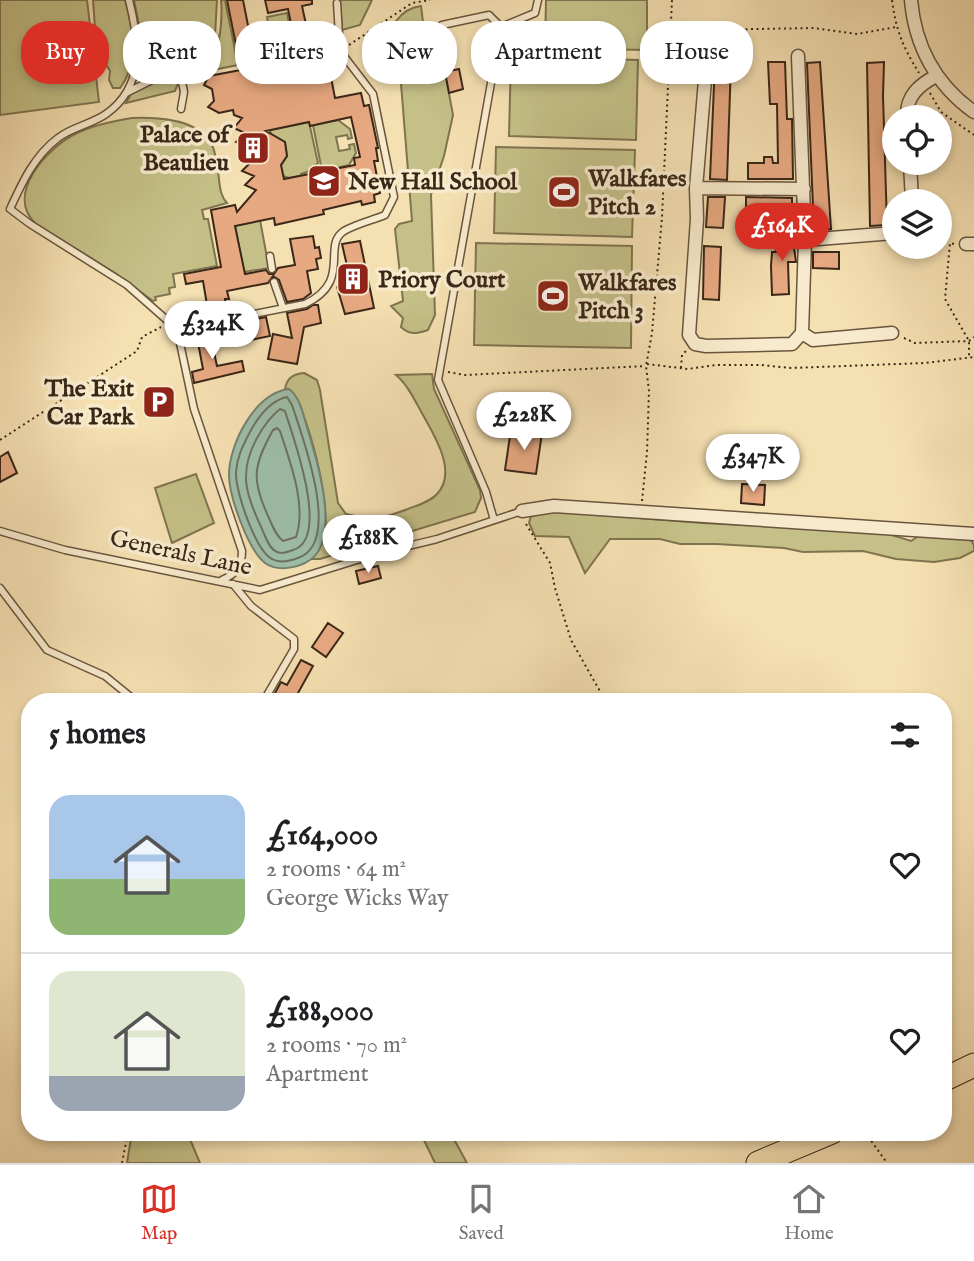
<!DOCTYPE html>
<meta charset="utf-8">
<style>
:root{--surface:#fff;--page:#f6f6f6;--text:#202124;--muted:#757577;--line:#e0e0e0;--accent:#d93025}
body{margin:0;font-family:"IM FELL English",serif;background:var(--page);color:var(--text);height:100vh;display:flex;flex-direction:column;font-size:26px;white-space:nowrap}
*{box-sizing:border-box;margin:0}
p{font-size:23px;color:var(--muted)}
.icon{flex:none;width:38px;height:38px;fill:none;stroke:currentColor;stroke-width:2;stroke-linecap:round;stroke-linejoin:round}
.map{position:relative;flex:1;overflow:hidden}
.sheet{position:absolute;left:21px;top:693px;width:931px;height:448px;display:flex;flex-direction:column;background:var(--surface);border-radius:28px;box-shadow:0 4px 10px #0003}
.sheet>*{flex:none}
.guide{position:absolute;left:21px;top:21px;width:933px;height:63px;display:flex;gap:14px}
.controls{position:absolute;left:882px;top:105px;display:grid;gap:14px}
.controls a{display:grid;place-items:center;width:70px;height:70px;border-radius:50%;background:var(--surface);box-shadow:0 4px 10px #0003;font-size:35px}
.price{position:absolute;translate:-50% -60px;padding:0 16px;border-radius:24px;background:#fff;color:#222;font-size:23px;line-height:46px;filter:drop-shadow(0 2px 4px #0008)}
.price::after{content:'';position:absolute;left:50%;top:42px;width:21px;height:16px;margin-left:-10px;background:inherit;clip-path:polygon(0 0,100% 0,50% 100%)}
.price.on{background:var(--accent);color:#fff}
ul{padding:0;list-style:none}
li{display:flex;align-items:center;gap:21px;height:175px;padding:0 28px}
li+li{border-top:2px solid var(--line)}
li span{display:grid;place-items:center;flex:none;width:196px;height:140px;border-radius:21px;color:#555}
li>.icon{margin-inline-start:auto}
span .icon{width:84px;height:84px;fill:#fffc;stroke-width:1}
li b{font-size:30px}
h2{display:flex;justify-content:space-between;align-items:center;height:84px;padding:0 28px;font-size:30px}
.tag{padding:0 24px;border-radius:28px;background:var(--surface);box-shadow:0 4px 10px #0003;font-size:24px;line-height:63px}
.tag.on{background:var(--accent);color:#fff}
.tab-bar{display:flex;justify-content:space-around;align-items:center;height:98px;border-top:2px solid var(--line);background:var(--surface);font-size:19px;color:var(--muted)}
.tab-bar a{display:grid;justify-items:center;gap:4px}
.tab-bar .on{color:var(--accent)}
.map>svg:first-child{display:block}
</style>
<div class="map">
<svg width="974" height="1163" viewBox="0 0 974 1163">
<rect width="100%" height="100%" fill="#f5e0b2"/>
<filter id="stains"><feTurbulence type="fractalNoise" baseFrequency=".00286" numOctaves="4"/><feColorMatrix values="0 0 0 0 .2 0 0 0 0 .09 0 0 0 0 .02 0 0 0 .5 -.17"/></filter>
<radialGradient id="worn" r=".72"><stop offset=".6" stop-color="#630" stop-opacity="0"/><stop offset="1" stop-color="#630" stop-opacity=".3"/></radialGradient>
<path fill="#c4c087" stroke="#7f7450" stroke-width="2" d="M0 0H87L99 102 0 115Z
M93 0H125C133 29 139 63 120 88H113L109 80 110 71 100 55 96 42Z
M134 0H217L215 36 204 71 181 72 167 65 148 48 141 35Z
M221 0H225L238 65 208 71C219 49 223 24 221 0Z
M340 0H372L360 25 342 30Z
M546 0H647V50L545 48Z
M421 6 425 38 445 72 453 115 444 156 431 195 435 315 428 330C418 333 410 336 401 327L403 318 391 306 403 301 395 229 399 224 412 221 396 21C403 12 410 7 421 6Z
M287 13 296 57 275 61 267 17Z
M511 56 638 60 636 140 509 136Z
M170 74 178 83 175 91 126 103 131 94Z
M132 118C157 117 199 119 212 145 216 153 216 163 218 172 220 183 219 195 227 203L202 210 204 219H208L217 266 173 274 175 287 169 288 170 294 155 297 156 300 153 301 115 273 36 224C4 195 47 148 75 134 93 125 113 121 132 118Z
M338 120 350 129 352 138 348 139 347 135 336 137 339 151 350 149 349 145 354 144 356 153 349 165 322 171 313 125Z
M309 122 318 163 307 172 301 174V176L289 178 283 176 280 167 287 156 285 142 271 134 270 130Z
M496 147 635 150 632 237 494 233Z
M260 220 269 268 244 272 235 226Z
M476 243 632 246 631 348 474 345Z
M304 373 317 380 320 390 338 503 346 514C375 521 381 519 408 509 418 505 430 502 437 494 458 472 434 435 423 415 415 401 408 385 396 375L432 374 434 389 480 490 481 498 475 512 320 559H312C319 551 323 540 325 530 330 503 308 408 289 389H285C287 378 293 374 304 373Z
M196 474 214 523 172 543 155 488Z
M549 511 703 523 882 532 911 541 925 532 970 539 974 545V551L960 558 934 562 896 559 863 551 803 552 784 548 716 544H680L660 539H610L585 573 569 537 535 536 529 523 531 516Z
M132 1132H187L200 1163H127Z
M420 1132H450L467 1163H435Z"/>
<path fill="#9dbda8" stroke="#75816e" stroke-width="2" d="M289 389C300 397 303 414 307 427 316 457 342 538 310 560 299 568 277 572 265 563 248 550 229 496 229 475 229 444 255 393 289 389Z"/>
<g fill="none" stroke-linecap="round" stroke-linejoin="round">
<path stroke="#6c7260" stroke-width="2" d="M287 397 292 405C302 436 343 543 298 558 290 561 279 563 272 559 255 550 235 490 236 472 237 457 243 445 250 432 258 417 269 401 287 397Z
M280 409 285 411C293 437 331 539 293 550 288 552 281 554 277 552 269 549 265 536 262 529 246 495 238 473 257 438 263 427 270 417 280 409Z
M277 428 280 431C290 462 307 505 296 537L283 541C276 536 273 527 269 518 251 480 253 466 273 430Z"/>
</g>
<path fill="#e7a981" stroke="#3a2718" stroke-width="2" fill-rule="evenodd" d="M227 0H243L256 66 298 58 288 9 268 13 265 0H312V4L302 6 307 29 321 26 335 98 361 93 364 106 369 105 378 148H376L378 161H374L380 193 374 195 375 202 362 205 361 201 323 210 324 214 275 225 274 218 235 226 245 274 266 270 269 274H274L278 268 295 265 290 239 313 236 315 248 319 247 321 258 316 259 318 269 307 271 311 293 303 299 287 302 279 280 273 276 268 283 227 291 229 299H225L227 313 209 317 203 281 186 284 184 274 221 267 211 210 235 205 237 212 256 190 245 185 254 176 242 171 251 162 239 156 247 147 236 142 245 133 234 128 242 118 234 115 233 110 219 113 208 107 214 101 212 89 204 85 209 76 241 70ZM351 117 360 157 354 158 355 165 284 179 281 165 287 156 285 142 266 131 309 122 310 126Z
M715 62 731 63 727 180 710 179Z
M768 62H785L787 119H792L793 179H748V163H764V157H772L773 163H778L777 104H770Z
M820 62 831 229 814 231 807 63Z
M884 62 883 96 887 225 870 226 867 63Z
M459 69 463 89 449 93 445 72Z
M708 197H725L723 228 706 227Z
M746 197 792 198V214H746Z
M792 233 796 262H788L789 294 772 295 771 266 772 252H776L775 234Z
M360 241 374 308 345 314 337 287 340 286 339 272 348 270 342 244Z
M704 246 721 247 719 300 703 299Z
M813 252H839V269L813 268Z
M313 305H318L321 323 304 327 297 364 268 359 273 334 292 338 287 313 307 309Z
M266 317 270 336 236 343 234 333 240 332 238 323Z
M209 329 217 366 242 361 244 371 194 383 192 372 203 369 196 332Z
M511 429 542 433 536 474 505 470Z
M8 452 17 473 0 482V457Z
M742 484 765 485 764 505 741 503Z
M378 566 381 578 359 584 356 571Z
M328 623 343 633 326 657 312 647Z
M301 660 313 666 293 702H291L275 693 281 682 287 685Z"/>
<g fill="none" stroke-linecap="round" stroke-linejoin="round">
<defs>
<path id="lane" d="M442 25 489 15 501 27 535 13 538 0
M138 44 182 82 184 92 181 109
M126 93 170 71
M10 209 30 224 127 285 177 329 194 409 242 551C242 567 236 574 222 580
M10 209C22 183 34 156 58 138 72 127 92 124 106 114 146 86 139 40 129 0
M270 256 272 269
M274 282 283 308
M177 329 305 304C353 281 321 246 344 231 356 224 373 220 385 215L394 197 373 94 340 51 337 3
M494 520 486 492 438 380 501 27
M0 531 65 550 260 590 383 552 437 539 522 511
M233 584 251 606 294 639V649L263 702
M0 588 47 650 105 676 137 702"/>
<path id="street" d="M911 0C915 46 936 85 974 112
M707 56 696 188 697 219 689 335 695 344 706 346 792 344 802 333 805 240 894 233
M798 56 805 240
M907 117C906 96 919 85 936 76
M910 163 912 201
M696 188 804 189
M966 244H974
M802 333 813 340 892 333
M522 511 554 506 974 534"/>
<path id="highway" d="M943 1080 974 1065
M758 1163 832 1132"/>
</defs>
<use href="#lane" stroke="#69553e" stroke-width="9"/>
<use href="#street" stroke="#69553e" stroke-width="15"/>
<use href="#highway" stroke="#3a2718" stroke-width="25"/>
<path stroke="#3a2718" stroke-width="2" stroke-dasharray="2 3.5" stroke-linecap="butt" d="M892 0C896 31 903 47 919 73
M696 30 814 28 857 34 896 27
M349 45 412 3 430 0
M930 93 941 112 974 135
M954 244 950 243 945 299 969 341V356
M904 338 915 343 969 341 974 337
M647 364 688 369 716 365H761L791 368 925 363 974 357
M681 368 682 355 686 351
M448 372 465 375 645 366
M0 440 137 351 142 337 161 327
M642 501 647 452 649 391 646 366 652 333 662 217 672 0
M526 524 550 563 555 588 571 640 606 702
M865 1132 887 1163
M122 1163 128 1132"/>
<use href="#lane" stroke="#f8ebcd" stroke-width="6"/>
<use href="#street" stroke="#f8ebcd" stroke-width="12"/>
<use href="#highway" stroke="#f5e0b2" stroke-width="23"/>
</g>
<defs>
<symbol id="building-square" viewBox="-11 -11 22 22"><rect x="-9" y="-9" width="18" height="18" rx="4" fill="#8f2418" stroke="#f8ebcd"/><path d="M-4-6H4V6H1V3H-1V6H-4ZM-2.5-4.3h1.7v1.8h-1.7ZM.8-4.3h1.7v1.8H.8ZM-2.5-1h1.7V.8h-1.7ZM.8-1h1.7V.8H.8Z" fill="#fff"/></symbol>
<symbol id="school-square" viewBox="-11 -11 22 22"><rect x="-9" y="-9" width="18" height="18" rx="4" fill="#8f2418" stroke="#f8ebcd"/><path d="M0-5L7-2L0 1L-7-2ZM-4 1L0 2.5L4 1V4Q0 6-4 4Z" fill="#fff"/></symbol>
<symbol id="stadium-square" viewBox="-11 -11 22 22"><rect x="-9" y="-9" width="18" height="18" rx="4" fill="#8f2418" stroke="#f8ebcd"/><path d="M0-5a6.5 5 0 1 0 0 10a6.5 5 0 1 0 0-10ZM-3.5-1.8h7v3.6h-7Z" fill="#fff"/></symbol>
<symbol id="parking-square" viewBox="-11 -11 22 22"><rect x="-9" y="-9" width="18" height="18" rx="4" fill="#8f2418" stroke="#f8ebcd"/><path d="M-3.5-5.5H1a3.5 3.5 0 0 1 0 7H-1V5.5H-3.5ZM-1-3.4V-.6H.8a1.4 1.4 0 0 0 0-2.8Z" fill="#fff"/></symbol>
</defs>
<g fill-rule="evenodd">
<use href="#building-square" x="234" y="129" width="38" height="38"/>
<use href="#school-square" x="305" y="162" width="38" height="38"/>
<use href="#stadium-square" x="545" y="173" width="38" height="38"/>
<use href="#building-square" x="334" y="260" width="38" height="38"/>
<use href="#stadium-square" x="534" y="277" width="38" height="38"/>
<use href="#parking-square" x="140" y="383" width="38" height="38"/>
</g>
<g text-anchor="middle" stroke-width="7" stroke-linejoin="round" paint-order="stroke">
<g font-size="24" font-weight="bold" fill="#3a2718" stroke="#f8ebcd" text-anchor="start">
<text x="229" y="142" text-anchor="end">Palace of<tspan x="229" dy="28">Beaulieu</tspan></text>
<text x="588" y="186">Walkfares<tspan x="588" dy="28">Pitch 2</tspan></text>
<text x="348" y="189">New Hall School</text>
<text x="378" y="287">Priory Court</text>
<text x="578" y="290">Walkfares<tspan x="578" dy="28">Pitch 3</tspan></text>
<text x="134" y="396" text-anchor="end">The Exit<tspan x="134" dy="28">Car Park</tspan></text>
</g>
<g font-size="24" fill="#3a2718" stroke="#f8ebcd">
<text transform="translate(181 552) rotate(12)" y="8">Generals Lane</text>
</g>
</g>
<rect width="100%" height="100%" filter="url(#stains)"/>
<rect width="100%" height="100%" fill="url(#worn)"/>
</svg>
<div class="controls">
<a><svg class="icon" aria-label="locate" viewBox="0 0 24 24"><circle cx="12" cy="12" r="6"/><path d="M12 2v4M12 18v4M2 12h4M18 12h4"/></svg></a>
<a><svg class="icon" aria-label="layers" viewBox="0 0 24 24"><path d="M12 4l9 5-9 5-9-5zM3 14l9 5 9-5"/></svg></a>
</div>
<b class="price on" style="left:782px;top:263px">£164K</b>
<b class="price" style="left:212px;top:361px">£324K</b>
<b class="price" style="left:524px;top:452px">£228K</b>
<b class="price" style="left:753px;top:494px">£347K</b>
<b class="price" style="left:368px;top:575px">£188K</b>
<div class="guide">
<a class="tag on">Buy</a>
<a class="tag">Rent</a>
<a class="tag">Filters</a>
<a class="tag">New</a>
<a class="tag">Apartment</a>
<a class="tag">House</a>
</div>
<section class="sheet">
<h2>5 homes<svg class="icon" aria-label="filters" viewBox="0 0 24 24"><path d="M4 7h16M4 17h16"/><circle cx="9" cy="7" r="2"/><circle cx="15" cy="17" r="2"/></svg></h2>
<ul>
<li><span style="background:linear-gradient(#a9c7e8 60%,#8fb573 0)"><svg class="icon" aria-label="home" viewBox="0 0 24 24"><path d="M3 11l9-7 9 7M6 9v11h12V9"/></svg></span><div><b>£164,000</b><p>2 rooms · 64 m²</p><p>George Wicks Way</p></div><svg class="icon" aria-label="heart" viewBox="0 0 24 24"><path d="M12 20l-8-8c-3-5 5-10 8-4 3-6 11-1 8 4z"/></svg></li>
<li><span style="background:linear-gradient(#dfe7d0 75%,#9aa5b1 0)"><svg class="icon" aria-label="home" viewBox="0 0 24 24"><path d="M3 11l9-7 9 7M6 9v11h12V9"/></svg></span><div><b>£188,000</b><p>2 rooms · 70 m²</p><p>Apartment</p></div><svg class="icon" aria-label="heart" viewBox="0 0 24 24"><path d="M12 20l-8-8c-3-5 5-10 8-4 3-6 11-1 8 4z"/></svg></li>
</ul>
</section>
</div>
<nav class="tab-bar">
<a class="on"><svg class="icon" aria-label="map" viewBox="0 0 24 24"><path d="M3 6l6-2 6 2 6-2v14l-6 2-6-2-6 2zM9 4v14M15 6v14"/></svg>Map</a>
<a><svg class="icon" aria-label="saved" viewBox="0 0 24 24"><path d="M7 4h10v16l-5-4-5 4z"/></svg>Saved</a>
<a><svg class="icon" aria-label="home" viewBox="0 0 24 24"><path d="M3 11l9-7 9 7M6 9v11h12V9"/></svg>Home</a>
</nav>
